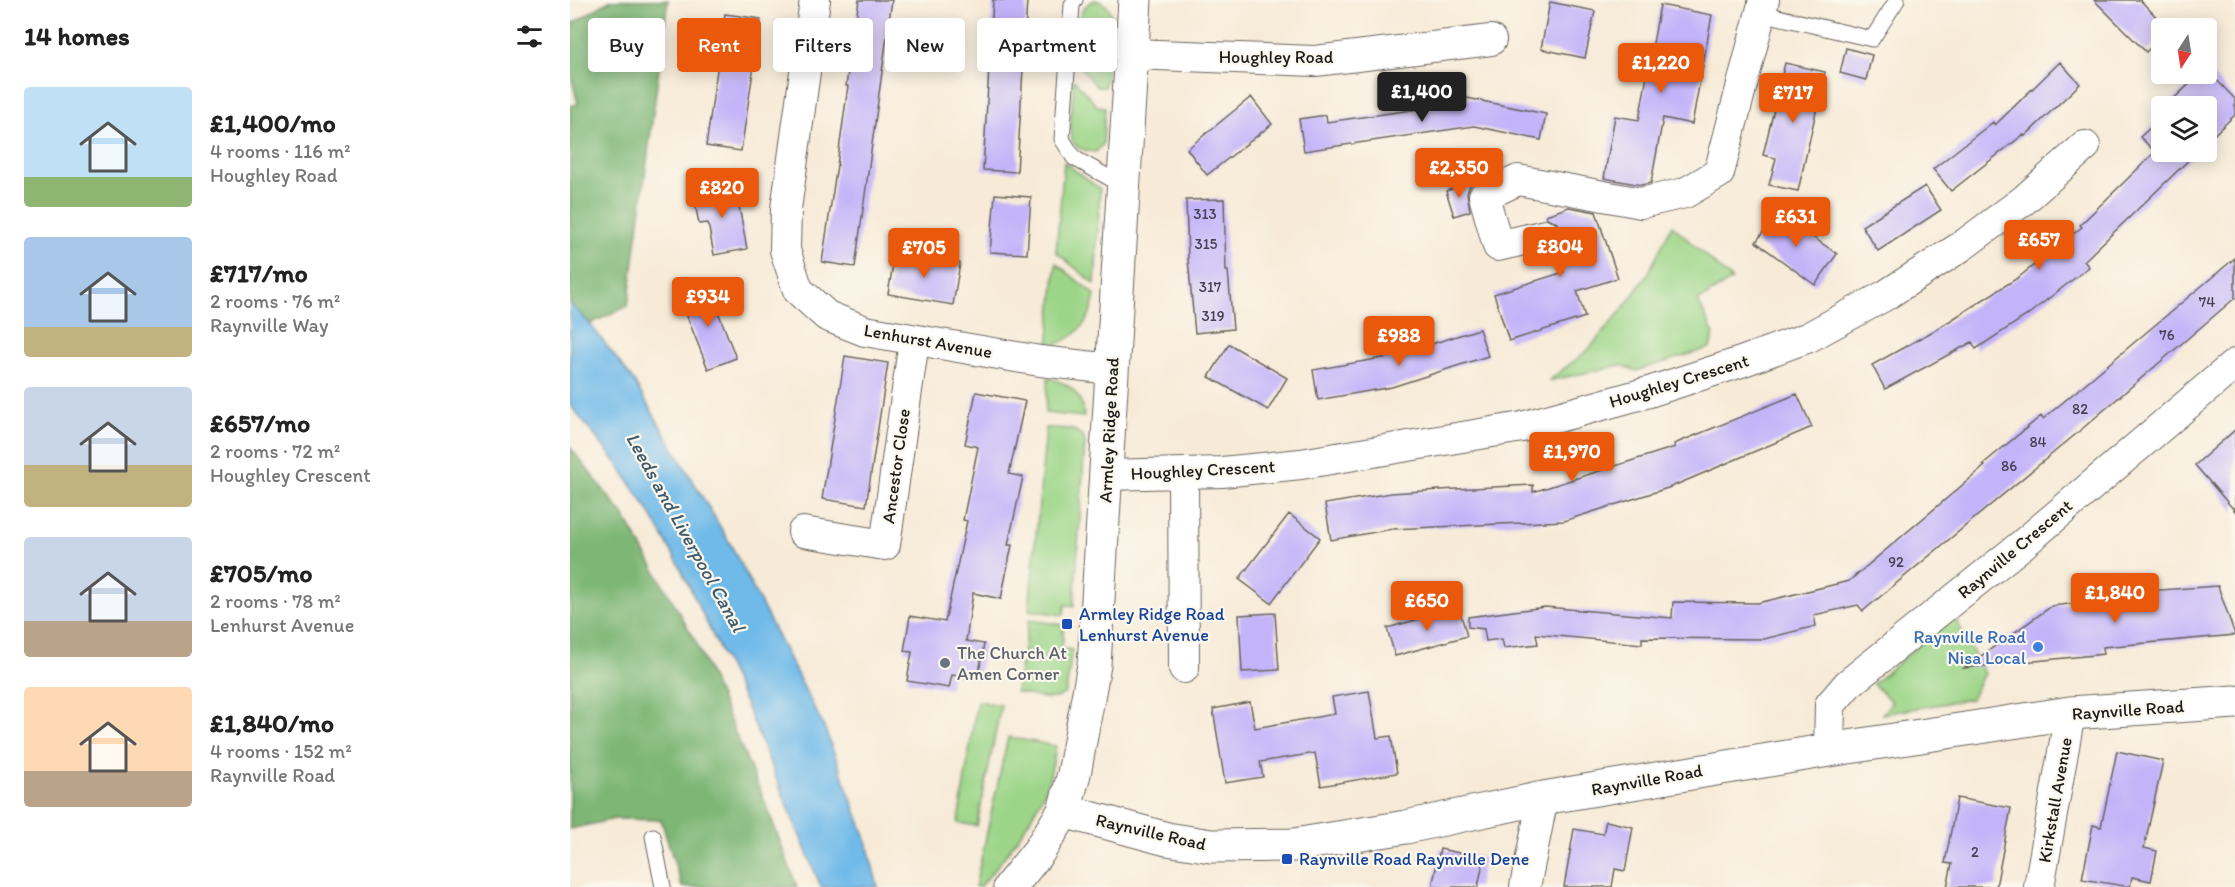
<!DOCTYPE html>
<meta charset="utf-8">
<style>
:root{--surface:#fff;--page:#f6f6f6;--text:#222;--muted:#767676;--accent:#ea580c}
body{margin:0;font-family:Itim,sans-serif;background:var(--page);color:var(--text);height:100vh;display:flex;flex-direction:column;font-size:22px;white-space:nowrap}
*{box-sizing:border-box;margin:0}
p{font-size:20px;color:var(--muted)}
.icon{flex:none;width:33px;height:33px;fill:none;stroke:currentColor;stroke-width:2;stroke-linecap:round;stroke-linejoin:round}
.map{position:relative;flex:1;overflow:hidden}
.side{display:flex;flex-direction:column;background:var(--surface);width:570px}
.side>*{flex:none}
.hud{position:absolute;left:18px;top:18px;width:570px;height:54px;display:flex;gap:12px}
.needle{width:39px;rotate:192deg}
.controls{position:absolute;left:1581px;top:18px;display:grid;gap:12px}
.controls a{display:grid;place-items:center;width:66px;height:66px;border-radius:6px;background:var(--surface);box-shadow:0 3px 15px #0003;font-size:30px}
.price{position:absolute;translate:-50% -51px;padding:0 14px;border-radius:6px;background:var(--accent);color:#fff;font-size:20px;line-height:39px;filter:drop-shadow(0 2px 3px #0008)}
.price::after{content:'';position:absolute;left:50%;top:36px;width:18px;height:14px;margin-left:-9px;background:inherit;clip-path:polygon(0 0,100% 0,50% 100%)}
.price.current{background:#222;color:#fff}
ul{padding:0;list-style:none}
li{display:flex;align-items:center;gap:18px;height:150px;padding:0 24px}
li span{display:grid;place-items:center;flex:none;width:168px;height:120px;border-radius:6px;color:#555}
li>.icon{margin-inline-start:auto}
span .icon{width:72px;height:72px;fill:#fffc;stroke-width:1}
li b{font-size:26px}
h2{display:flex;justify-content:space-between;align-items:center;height:72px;padding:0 24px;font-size:26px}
.tag{padding:0 21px;border-radius:6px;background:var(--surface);box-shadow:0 3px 15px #0003;font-size:21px;line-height:54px}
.tag.current{background:var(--accent);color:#fff}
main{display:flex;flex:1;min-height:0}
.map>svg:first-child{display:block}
</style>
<main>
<section class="side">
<h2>14 homes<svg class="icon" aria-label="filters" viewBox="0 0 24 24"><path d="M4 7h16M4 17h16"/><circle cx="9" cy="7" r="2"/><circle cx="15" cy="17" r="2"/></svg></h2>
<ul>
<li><span style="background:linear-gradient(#bfe0f5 75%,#8fb573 0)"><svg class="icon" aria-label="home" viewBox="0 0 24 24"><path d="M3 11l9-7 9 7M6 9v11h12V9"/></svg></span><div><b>£1,400/mo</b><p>4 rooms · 116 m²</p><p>Houghley Road</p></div></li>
<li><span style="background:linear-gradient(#a9c7e8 75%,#c2b280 0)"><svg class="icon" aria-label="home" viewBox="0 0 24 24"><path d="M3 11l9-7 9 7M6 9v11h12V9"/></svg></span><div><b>£717/mo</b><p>2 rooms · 76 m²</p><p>Raynville Way</p></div></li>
<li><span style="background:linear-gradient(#c9d6e8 65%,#c2b280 0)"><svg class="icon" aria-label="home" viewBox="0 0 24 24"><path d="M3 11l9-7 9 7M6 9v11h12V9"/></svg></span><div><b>£657/mo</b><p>2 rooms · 72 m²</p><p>Houghley Crescent</p></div></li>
<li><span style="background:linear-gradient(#c9d6e8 70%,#b9a48a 0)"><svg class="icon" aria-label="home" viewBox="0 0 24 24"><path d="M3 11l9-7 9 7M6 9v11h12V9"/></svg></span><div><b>£705/mo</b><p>2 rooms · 78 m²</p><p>Lenhurst Avenue</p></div></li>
<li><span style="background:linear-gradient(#ffd9b3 70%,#b9a48a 0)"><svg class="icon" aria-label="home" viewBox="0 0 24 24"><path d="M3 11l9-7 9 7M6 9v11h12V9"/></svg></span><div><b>£1,840/mo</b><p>4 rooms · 152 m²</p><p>Raynville Road</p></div></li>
</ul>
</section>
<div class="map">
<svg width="1665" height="887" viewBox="0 0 1665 887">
<rect width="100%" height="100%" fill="#fbf7ec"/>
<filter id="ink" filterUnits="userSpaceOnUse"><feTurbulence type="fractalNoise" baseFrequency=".0167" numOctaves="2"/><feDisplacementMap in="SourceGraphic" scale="12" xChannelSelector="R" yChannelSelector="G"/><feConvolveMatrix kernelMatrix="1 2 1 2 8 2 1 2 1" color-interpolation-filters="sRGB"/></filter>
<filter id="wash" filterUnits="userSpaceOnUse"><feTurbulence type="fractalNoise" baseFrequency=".008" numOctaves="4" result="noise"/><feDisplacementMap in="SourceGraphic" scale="24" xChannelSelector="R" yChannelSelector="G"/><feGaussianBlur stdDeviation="1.35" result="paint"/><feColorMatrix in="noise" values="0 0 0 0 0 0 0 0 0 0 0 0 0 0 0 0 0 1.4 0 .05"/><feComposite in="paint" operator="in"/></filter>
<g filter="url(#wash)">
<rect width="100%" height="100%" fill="#f7ebd8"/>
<path fill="#9cd588" stroke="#5c7852" stroke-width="1.5" d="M525 0C534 2 539 6 541 15L535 87H527L507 63C508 43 502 8 525 0Z
M504 80 527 106 535 107 533 144 526 152C498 150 500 138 501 115 502 103 503 92 504 80Z
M494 162 530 189 525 284 486 252Z
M1102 225 1162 280 1128 301 1144 334 1140 348 1066 371 1051 365 978 381 1018 350 1051 311 1078 274Z
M486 263 525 295C521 323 505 340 478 347Z
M478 378C499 382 513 395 514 417L475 413Z
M476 428C492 429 509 425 515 442L504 606 495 605 494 615 459 610Z
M1384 616 1414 673 1401 699 1312 714 1322 702 1303 684Z
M459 620 494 625 492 649 502 650 496 692C485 705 461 695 446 692Z
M407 701 431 705 407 826 388 823Z
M438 737 486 746C483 763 480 780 473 795 457 829 434 859 410 887H405Z"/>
<path fill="#7db674" stroke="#4c6948" stroke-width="1.5" d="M41 0H98L58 306 20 324 0 303V106L8 104 0 72 3 23Z
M0 447 54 516 126 642 195 802 227 887H112L91 820 45 819 0 829Z"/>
<path fill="#70bae9" stroke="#466b82" stroke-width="1.5" d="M0 303 20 324 63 380 161 545 255 729 295 836 308 887H251L175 703 109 565 78 510 49 466 0 405Z"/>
<g id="blocks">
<path fill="#c3b3f9" d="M289 0H322L285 267 252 262 267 165H269H267L278 86H276Z
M423 0H457L447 172 413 170Z
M1524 0H1570L1597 28H1592V36L1576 52Z
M980 2 1025 11 1015 58 971 49Z
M1090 5 1142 15 1122 124 1093 118 1081 183 1071 185 1034 178 1045 116 1069 120Z
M155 14 191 19 171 151 136 146Z
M1276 48 1302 55 1296 80 1270 73Z
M1490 62 1510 84 1455 136 1453 135 1381 191 1363 169 1423 122 1425 125Z
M1215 63 1255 72 1228 191 1199 185 1206 158 1193 155Z
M1640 73 1665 99V115L1636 142V106H1596L1630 74Z
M887 96 976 114 971 140 904 126 734 151 729 119 756 115 757 122 870 106 869 99Z
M681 97 702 124 637 175 617 149Z
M1592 117V152H1627L1514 261 1519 267 1456 316 1406 349 1402 342 1315 389 1302 365 1367 329 1449 277 1512 227 1510 225 1585 152 1570 137Z
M901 182 897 193 900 211 884 216 876 191Z
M165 185 177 249 144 255 138 223 129 224 123 193Z
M1355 186 1371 210 1308 251 1292 226Z
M425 194 461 197 457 254 420 252Z
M654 199 656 271H658L663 329 625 333 618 259 616 200Z
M999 207 1026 212 1048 278 1007 291 1015 317 939 341 924 294 994 272 986 248 992 239V231L987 223 977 218 976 215Z
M1207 212 1267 254 1245 285 1186 242Z
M325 252 390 263 383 305 318 294Z
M1665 258V298L1506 434 1293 611 1288 605 1244 615 1246 626 1194 639 1072 638V644L966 634 968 644 934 648 932 639 916 641 914 629 898 627V617L975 607 1102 618 1103 602 1188 603 1279 581 1415 466 1413 464 1471 416 1473 419Z
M139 288 166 358 138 369 110 299Z
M909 329 918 356 822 387 748 400 743 370 824 356Z
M659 344 717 378 698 410 639 377Z
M275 356 318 363 296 506 252 499Z
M406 392 455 401 439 474 453 477 438 545H442L431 599 403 593 396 641 414 644 408 679 382 675 379 688 337 681 342 652 334 651 340 616 375 622 397 521 393 520 408 447 395 444Z
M1227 394 1242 427 1101 487 1044 505 994 521 822 529 761 540 755 504 821 493 903 488 963 485V492L1105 447 1104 444Z
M1665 430V511L1625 465Z
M719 514 750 538 701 603 669 579Z
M1574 573 1576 591 1648 586 1665 635 1533 647 1534 654 1394 668 1482 606 1541 599 1540 586 1550 585 1549 576Z
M889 608 897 636 825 656 817 628Z
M705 613 709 670 672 672 669 615Z
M799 691 807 738 821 736 827 773 751 786 745 753 690 762 693 777 655 783 643 709 680 702 685 728 765 714 762 697Z
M1547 751 1593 761 1574 848 1587 851 1581 881 1562 877 1560 887 1512 879 1523 825 1531 827Z
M1387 798 1441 808 1426 887H1377L1382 864 1375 863Z
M1036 821 1063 827 1055 871 1045 869 1042 887H994L1004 829 1033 834Z
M870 849 914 858 908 887H862Z"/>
</g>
</g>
<g filter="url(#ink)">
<use href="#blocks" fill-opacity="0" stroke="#69645e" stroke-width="1.5"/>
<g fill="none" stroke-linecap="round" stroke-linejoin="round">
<defs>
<path id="service" d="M505 0 502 5 492 139 504 158 554 186
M1191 13 1302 39 1327 0
M83 836 93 887"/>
<path id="minor" d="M245 0 216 209 215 250 228 290 257 316 295 331 470 361 542 369
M562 54 745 61 921 40
M975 235 928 246 914 196 948 180 1071 203 1115 193 1149 173 1194 0
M613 474 614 668
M536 475 652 472 731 464 952 427 1079 392 1171 362 1239 337 1316 295 1392 246 1454 200 1515 146
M233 532 315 545 344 341
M1259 750 1260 705 1278 684 1453 544 1665 364
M955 887 973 798
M1469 887 1500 713"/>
<path id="tertiary" d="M494 811 597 839 641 846 724 845 836 827 973 798 1259 750 1500 713 1665 702
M440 887 469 851 494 811 504 774 524 665 565 0"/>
</defs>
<use href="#service" stroke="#69645e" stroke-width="17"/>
<use href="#minor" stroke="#69645e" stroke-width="32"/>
<use href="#tertiary" stroke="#69645e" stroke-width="35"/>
<use href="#service" stroke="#fff" stroke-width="15"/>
<use href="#minor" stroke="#fff" stroke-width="30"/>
<use href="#tertiary" stroke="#fff" stroke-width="33"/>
</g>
</g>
<g fill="#1a4fb4" stroke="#fbf7ec" stroke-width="2">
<rect x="491" y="618" width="12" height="12" rx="3"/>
<rect x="711" y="853" width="12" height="12" rx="3"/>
</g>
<circle fill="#3f7fe0" stroke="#fbf7ec" stroke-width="2" cx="1468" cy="647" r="6"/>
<circle fill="#6b7280" stroke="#fbf7ec" stroke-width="2" cx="375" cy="663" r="6"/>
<g text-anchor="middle" stroke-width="4.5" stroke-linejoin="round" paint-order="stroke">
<g font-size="15" fill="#464253">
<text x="635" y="219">313</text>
<text x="636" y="249">315</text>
<text x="640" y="292">317</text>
<text x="1637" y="307">74</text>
<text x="643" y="321">319</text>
<text x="1597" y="340">76</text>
<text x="1510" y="414">82</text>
<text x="1468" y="447">84</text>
<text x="1439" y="471">86</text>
<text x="1326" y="567">92</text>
<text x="1405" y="857">2</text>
</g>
<g font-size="18" fill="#1c1c1c" stroke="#fbf7ec">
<text x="706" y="63">Houghley Road</text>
<text transform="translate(358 341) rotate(10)" y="6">Lenhurst Avenue</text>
<text transform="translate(1109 381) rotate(-17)" y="6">Houghley Crescent</text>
<text transform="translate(539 430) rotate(-87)" y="6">Armley Ridge Road</text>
<text transform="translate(326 466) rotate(-82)" y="6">Ancestor Close</text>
<text transform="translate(633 470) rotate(-3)" y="6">Houghley Crescent</text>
<text transform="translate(1445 549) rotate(-40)" y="6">Raynville Crescent</text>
<text transform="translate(1558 710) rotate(-4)" y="6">Raynville Road</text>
<text transform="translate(1077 780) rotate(-10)" y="6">Raynville Road</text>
<text transform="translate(1485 800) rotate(-80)" y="6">Kirkstall Avenue</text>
<text transform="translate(581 832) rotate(13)" y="6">Raynville Road</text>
</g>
<g font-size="18" fill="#164399" stroke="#fbf7ec" text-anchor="start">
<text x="509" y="620">Armley Ridge Road<tspan x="509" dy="21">Lenhurst Avenue</tspan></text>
<text x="729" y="865">Raynville Road Raynville Dene</text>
</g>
<g font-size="18" fill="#366cbe" stroke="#fbf7ec" text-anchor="end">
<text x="1456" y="643">Raynville Road<tspan x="1456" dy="21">Nisa Local</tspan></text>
</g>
<g font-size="18" fill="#5b616d" stroke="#fbf7ec" text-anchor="start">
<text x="387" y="659">The Church At<tspan x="387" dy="21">Amen Corner</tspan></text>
</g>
<g font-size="20" font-style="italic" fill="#3e5b6e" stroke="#fbf7ec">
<text transform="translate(116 532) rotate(61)" y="7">Leeds and Liverpool Canal</text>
</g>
</g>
</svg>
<div class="controls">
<a><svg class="needle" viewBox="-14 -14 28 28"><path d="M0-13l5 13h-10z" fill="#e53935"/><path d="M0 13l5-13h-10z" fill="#767676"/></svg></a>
<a><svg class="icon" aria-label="layers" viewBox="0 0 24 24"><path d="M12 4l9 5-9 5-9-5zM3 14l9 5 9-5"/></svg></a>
</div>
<b class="price" style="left:1091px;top:94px">£1,220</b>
<b class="price current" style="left:852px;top:123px">£1,400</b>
<b class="price" style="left:1223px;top:124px">£717</b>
<b class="price" style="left:889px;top:199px">£2,350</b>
<b class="price" style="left:152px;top:219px">£820</b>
<b class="price" style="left:1226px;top:248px">£631</b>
<b class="price" style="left:1469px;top:271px">£657</b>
<b class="price" style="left:990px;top:278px">£804</b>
<b class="price" style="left:354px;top:279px">£705</b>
<b class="price" style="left:138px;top:328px">£934</b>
<b class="price" style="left:829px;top:367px">£988</b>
<b class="price" style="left:1002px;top:483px">£1,970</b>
<b class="price" style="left:1545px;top:624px">£1,840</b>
<b class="price" style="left:857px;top:632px">£650</b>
<div class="hud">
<a class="tag">Buy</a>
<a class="tag current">Rent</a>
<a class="tag">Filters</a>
<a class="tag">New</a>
<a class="tag">Apartment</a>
</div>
</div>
</main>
